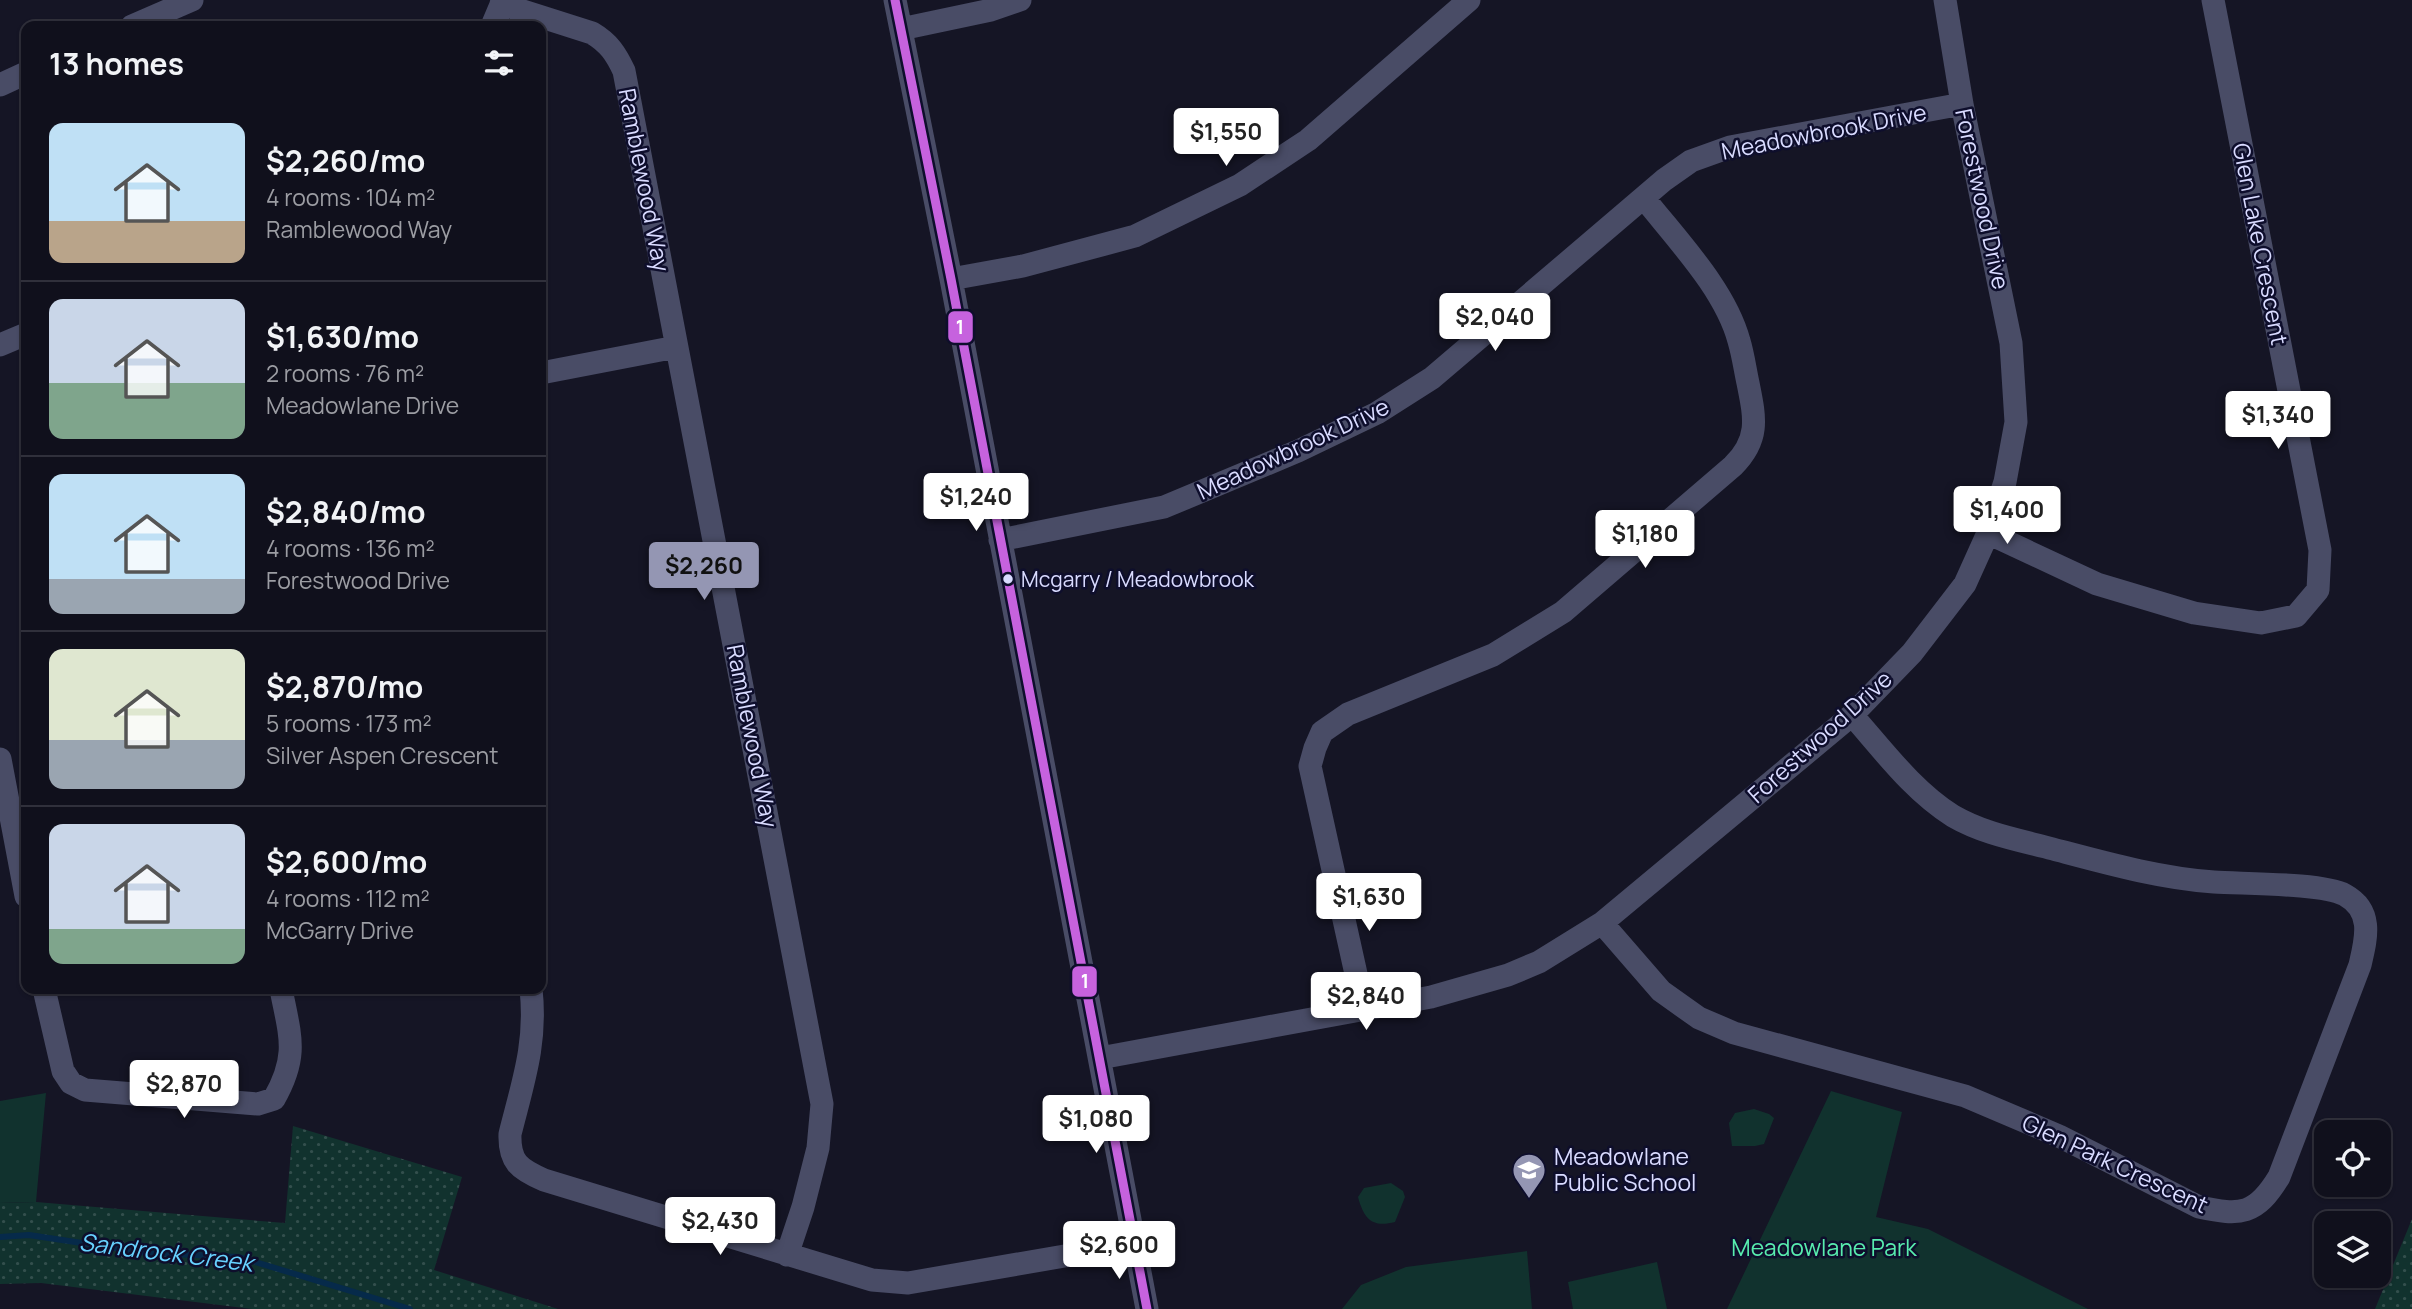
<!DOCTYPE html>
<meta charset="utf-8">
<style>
:root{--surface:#10101c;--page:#191925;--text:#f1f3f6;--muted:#9c9da3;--line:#30303b;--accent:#9496b3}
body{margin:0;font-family:Manrope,sans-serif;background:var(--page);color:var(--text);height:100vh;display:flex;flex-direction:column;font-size:26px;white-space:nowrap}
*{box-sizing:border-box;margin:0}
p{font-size:23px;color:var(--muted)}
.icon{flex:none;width:38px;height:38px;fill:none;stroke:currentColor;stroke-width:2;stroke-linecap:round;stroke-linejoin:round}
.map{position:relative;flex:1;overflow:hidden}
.sheet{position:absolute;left:21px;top:21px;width:525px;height:973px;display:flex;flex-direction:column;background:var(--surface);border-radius:14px;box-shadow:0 2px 5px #0004,0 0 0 2px var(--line)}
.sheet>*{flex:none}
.controls{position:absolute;left:2314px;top:1120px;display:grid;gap:14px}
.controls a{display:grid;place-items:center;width:77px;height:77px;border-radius:14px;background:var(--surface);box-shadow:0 2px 5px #0004,0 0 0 2px var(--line);font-size:35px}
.price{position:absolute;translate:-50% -60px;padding:0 16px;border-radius:7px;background:#fff;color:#222;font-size:23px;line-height:46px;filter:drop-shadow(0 2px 4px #0008)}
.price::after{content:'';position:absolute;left:50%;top:42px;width:21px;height:16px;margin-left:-10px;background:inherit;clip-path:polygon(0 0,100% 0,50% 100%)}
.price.on{background:var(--accent);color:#111}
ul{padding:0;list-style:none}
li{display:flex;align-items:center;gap:21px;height:175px;padding:0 28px}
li+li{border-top:2px solid var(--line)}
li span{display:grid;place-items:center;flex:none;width:196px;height:140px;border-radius:14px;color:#555}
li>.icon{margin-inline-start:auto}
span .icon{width:84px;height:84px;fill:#fffc;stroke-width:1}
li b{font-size:30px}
h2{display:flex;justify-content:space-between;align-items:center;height:84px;padding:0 28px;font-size:30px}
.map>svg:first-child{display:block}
</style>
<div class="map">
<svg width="2412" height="1309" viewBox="0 0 2412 1309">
<defs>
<pattern id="grass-dots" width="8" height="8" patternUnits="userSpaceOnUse" patternTransform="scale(1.75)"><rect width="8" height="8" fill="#11322e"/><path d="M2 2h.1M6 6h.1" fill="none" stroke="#334f4d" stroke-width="1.8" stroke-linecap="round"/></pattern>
</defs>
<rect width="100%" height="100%" fill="#151525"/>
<path fill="url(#grass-dots)" d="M293 1126 462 1177 434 1270 558 1309H252L41 1283 0 1284V1203L36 1202 285 1223Z
M2412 1219V1309H2375Z"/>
<path fill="#11322e" d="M1831 1091 1902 1112 1876 1217 1928 1229 2088 1309H1727Z
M46 1093 36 1202 0 1203V1101Z
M1754 1109 1769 1114 1774 1118 1764 1144 1755 1146H1732L1729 1123 1735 1113Z
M1391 1183 1403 1191 1405 1197 1395 1222C1372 1228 1364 1219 1358 1197L1364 1188Z
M1527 1251 1532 1309H1342L1361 1285 1406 1267Z
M1657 1262 1667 1309H1573L1568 1282Z"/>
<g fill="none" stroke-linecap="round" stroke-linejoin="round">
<path stroke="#062a4a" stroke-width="6" d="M0 1237 29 1235 148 1253 239 1257 410 1309"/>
<path stroke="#494c66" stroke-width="23" d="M895 0 951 279 1147 1309
M501 4 592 33C609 43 616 54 624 71L822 1104 818 1148 803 1207 787 1255
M132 26 192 0
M492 26 503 0
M901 29 991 10 1020 0
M0 85 26 73
M951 279 1023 266 1135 236 1240 185 1308 140 1469 0
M0 345 26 334
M541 373 676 347
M1988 533 2097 584 2194 613 2261 623 2296 616 2318 590 2320 550 2213 0
M1000 540 1164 507 1298 451 1377 413 1432 378 1664 180 1691 161 1730 147 1962 104
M0 759 26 896
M1602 923 1661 991 1699 1018 1734 1033 1965 1096 2059 1136 2199 1207C2241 1216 2256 1215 2279 1177L2360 965C2366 939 2374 911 2345 895 2323 883 2243 884 2214 882 2159 878 2106 863 2053 849 2019 840 1984 834 1953 816 1913 791 1883 750 1852 715
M44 989 63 1071 71 1083 85 1090 258 1104 274 1099C299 1055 290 1036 281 989
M531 989C537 1043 523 1082 510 1134 509 1162 519 1169 544 1180L872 1280 908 1283 1134 1244
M1364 1010 1310 766 1315 748 1322 732 1348 714 1493 655 1563 612 1733 466C1760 439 1755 418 1748 383 1745 369 1743 354 1739 341 1725 289 1677 240 1644 198
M1100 1058 1431 997 1508 975 1539 962 1602 923 1852 715 1912 653 1965 584 1988 533 2005 482 2016 422 2011 343 1962 104 1945 0"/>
<defs>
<path id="bus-1" d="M895 0 951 279 1147 1309"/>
</defs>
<use href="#bus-1" stroke="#0e0e2c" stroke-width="14"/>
<use href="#bus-1" stroke="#c662de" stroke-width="9"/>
</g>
<defs>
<symbol id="school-pin" viewBox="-11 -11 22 30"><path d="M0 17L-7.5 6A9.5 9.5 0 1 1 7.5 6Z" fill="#9496b3" stroke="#0e0e2c"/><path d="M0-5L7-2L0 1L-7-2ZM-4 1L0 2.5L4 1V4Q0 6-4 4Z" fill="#fff"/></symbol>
</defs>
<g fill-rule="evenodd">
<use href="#school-pin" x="1510" y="1151" width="38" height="52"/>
</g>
<circle fill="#d9dbff" stroke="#0e0e2c" stroke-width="2.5" cx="1008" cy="579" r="6"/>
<g text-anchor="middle" stroke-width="5" stroke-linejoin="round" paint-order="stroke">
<g font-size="21" fill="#d9dbff" stroke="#0e0e2c" text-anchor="start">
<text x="1021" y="587">Mcgarry / Meadowbrook</text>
</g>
<g font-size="23" fill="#d9dbff" stroke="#0e0e2c">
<text transform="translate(1824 132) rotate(-11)" y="8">Meadowbrook Drive</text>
<text transform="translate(644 180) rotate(79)" y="8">Ramblewood Way</text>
<text transform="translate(1982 199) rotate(78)" y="8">Forestwood Drive</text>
<text transform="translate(2260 244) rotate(79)" y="8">Glen Lake Crescent</text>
<text transform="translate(1293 449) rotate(-25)" y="8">Meadowbrook Drive</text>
<text transform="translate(752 736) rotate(79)" y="8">Ramblewood Way</text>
<text transform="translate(1820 737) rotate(-42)" y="8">Forestwood Drive</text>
<text transform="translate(2115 1164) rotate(25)" y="8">Glen Park Crescent</text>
</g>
<g font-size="23" fill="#d9dbff" stroke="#0e0e2c" text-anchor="start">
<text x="1554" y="1165">Meadowlane<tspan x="1554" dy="26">Public School</tspan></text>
</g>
<g font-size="23" fill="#58ecae" stroke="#0e0e2c">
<text x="1824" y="1256">Meadowlane Park</text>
</g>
<g font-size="24" font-style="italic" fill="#67d2ff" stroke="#0e0e2c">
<text transform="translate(166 1253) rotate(7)" y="8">Sandrock Creek</text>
</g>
</g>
<g stroke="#0e0e2c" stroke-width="2.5">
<rect x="947" y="310" width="27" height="34" rx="7" fill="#c662de"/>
<rect x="1071" y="965" width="27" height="33" rx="7" fill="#c662de"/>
</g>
<g font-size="19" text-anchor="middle" font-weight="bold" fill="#fff">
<text x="960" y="334">1</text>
<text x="1085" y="988">1</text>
</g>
</svg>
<div class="controls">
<a><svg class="icon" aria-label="locate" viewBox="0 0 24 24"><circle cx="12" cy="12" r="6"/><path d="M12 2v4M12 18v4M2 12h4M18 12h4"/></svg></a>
<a><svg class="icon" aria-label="layers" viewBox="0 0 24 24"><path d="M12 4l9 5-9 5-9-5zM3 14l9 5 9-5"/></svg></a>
</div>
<b class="price" style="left:1226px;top:168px">$1,550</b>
<b class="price" style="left:1495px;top:353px">$2,040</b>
<b class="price" style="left:2278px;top:451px">$1,340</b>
<b class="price" style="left:976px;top:533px">$1,240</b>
<b class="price" style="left:2007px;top:546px">$1,400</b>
<b class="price" style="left:1645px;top:570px">$1,180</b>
<b class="price on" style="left:704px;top:602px">$2,260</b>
<b class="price" style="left:1369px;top:933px">$1,630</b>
<b class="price" style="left:1366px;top:1032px">$2,840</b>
<b class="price" style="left:184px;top:1120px">$2,870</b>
<b class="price" style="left:1096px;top:1155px">$1,080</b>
<b class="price" style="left:720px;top:1257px">$2,430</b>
<b class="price" style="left:1119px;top:1281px">$2,600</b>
<section class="sheet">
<h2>13 homes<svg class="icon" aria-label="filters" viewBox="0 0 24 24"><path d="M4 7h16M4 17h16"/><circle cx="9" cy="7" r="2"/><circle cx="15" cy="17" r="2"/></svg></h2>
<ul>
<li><span style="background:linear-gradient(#bfe0f5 70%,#b9a48a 0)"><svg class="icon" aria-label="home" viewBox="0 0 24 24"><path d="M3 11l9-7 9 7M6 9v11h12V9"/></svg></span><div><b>$2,260/mo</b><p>4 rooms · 104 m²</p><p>Ramblewood Way</p></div></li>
<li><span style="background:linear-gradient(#c9d6e8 60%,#7fa58c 0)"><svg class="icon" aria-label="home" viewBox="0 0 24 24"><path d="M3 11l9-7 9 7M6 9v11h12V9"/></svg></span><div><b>$1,630/mo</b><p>2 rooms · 76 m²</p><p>Meadowlane Drive</p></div></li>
<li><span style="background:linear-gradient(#bfe0f5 75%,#9aa5b1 0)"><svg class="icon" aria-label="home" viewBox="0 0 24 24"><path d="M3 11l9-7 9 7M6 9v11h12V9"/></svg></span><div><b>$2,840/mo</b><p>4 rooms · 136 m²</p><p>Forestwood Drive</p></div></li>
<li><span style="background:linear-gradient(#dfe7d0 65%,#9aa5b1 0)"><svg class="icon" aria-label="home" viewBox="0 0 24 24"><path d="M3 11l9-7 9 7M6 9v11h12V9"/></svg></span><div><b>$2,870/mo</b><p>5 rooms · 173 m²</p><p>Silver Aspen Crescent</p></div></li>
<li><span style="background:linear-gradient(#c9d6e8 75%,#7fa58c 0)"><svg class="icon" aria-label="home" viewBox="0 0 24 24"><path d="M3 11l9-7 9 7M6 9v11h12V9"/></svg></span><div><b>$2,600/mo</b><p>4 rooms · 112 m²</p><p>McGarry Drive</p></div></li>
</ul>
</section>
</div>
